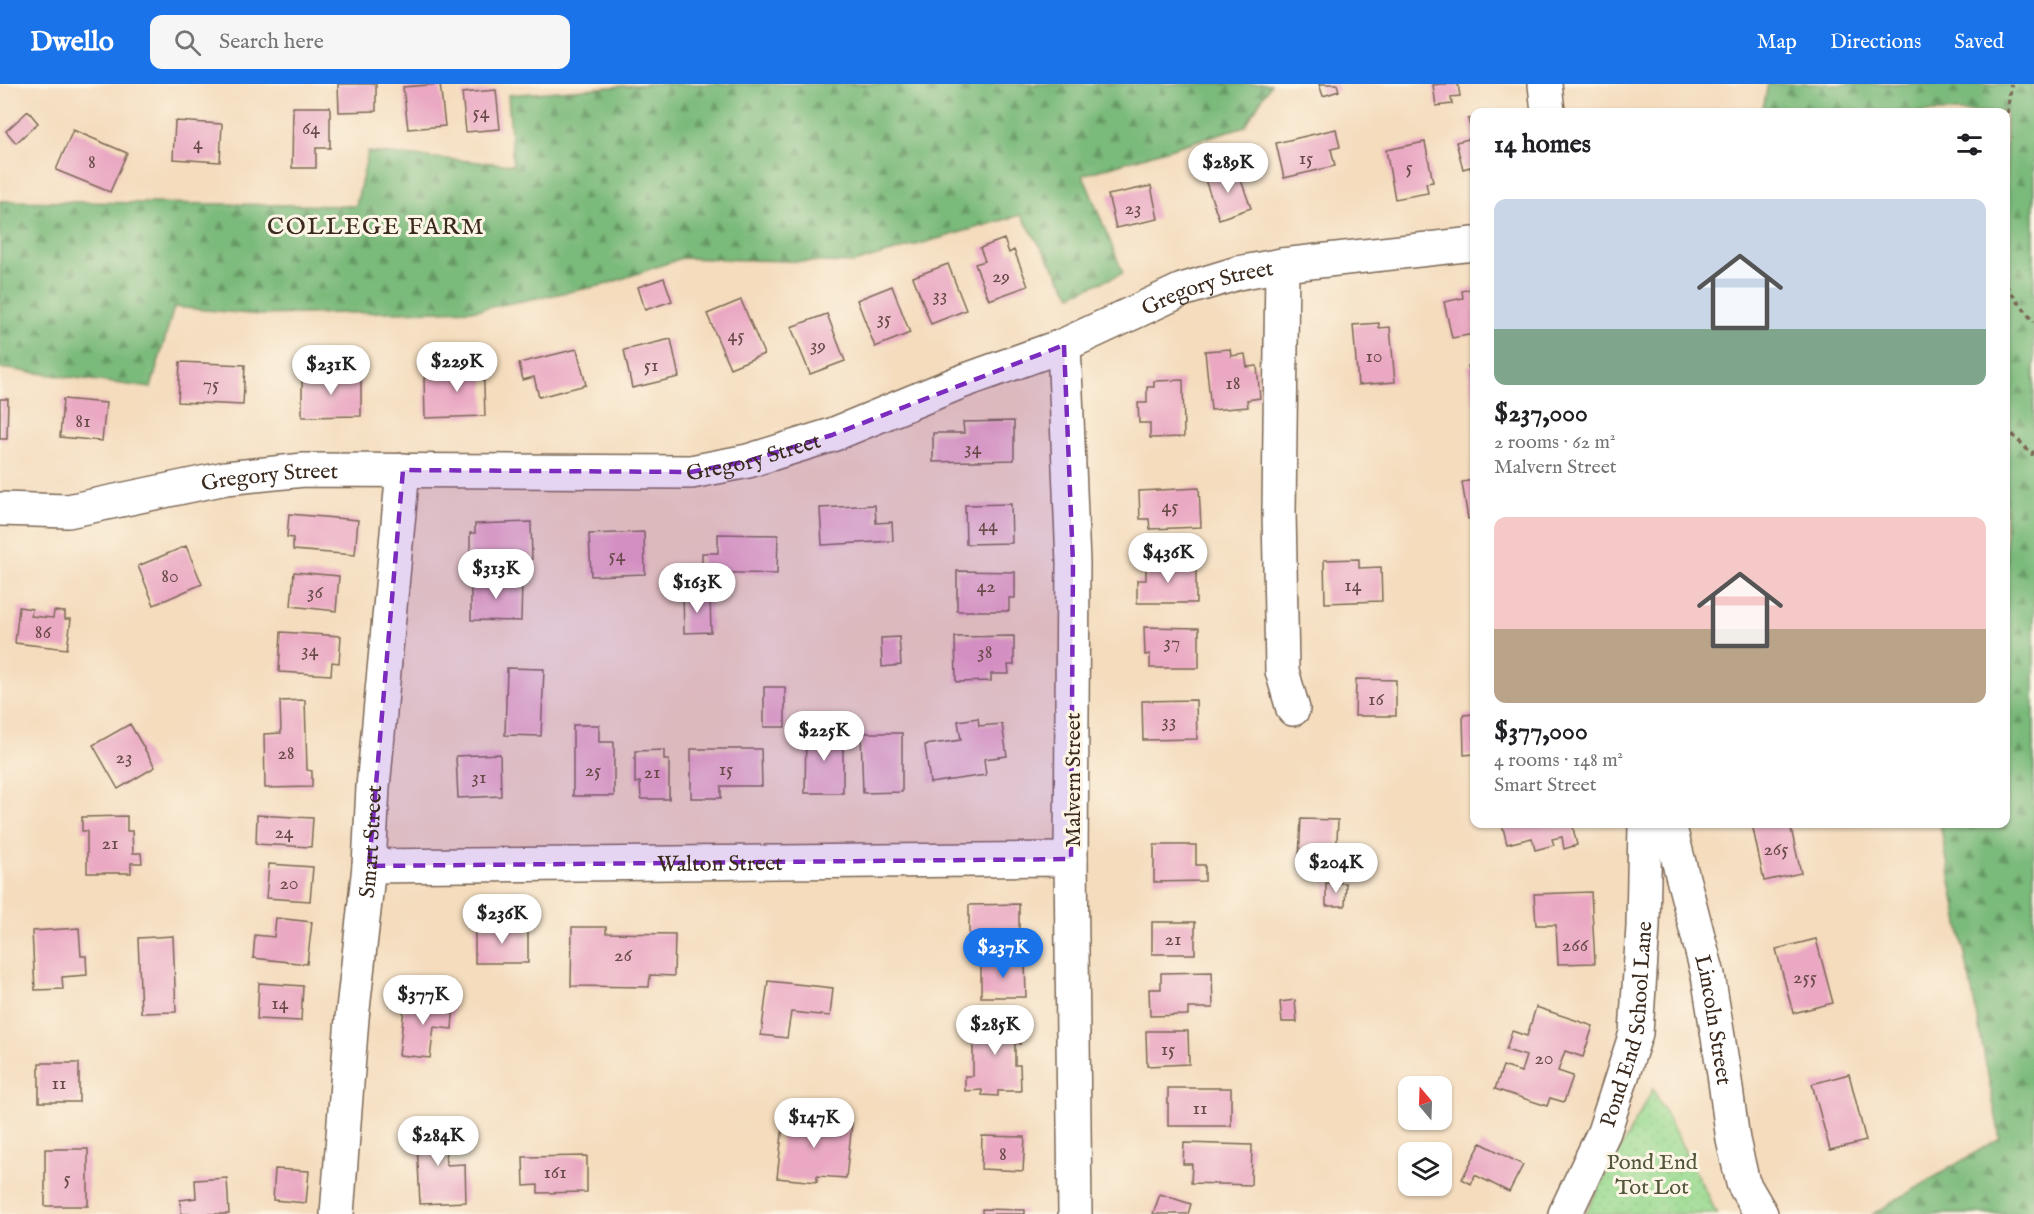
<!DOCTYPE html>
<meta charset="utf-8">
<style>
:root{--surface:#fff;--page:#f6f6f6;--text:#202124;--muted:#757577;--accent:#1a73e8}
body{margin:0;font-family:"IM FELL English",serif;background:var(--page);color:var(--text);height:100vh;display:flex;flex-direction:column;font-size:22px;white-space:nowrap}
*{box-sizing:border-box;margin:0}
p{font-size:20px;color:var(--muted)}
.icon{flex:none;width:33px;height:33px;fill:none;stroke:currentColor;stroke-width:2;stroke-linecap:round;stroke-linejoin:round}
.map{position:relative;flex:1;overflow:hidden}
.details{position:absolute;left:1470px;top:24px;width:540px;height:720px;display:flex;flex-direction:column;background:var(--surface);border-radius:12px;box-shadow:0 2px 4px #0004}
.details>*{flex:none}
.needle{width:39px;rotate:341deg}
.fabs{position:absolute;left:1398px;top:992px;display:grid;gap:12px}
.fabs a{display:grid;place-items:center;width:54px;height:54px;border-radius:12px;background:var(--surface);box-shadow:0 2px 4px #0004;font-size:30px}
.price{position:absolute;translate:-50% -51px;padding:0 14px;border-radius:21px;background:#fff;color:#222;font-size:20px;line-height:39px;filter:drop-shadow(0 2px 3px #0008)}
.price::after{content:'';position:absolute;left:50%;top:36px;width:18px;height:14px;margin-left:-9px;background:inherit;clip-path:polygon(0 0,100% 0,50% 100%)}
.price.on{background:var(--accent);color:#fff}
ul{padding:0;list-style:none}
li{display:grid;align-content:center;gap:12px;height:318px;padding:0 24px}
li span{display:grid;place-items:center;height:186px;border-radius:12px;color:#555}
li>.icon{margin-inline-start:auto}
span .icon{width:108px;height:108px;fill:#fffc;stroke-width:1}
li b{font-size:26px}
h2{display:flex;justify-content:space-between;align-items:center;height:72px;padding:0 24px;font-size:26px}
header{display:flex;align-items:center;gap:36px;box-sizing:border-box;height:84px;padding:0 30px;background:var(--accent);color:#fff}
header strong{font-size:28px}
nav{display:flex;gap:33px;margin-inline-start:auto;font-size:21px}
.search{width:420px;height:54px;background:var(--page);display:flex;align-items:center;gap:15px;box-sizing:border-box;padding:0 21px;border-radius:12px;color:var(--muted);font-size:22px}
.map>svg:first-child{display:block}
</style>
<header>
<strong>Dwello</strong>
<div class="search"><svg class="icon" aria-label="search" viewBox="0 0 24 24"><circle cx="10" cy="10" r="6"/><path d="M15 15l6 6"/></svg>Search here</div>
<nav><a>Map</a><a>Directions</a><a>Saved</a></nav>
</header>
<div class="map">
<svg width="2034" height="1130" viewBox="0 0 2034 1130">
<defs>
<pattern id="forest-firs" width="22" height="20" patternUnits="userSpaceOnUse" patternTransform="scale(1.5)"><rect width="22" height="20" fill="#7aba7a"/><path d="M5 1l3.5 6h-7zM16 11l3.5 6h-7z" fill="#659763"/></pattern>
<pattern id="park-dots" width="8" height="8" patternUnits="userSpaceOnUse" patternTransform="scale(1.5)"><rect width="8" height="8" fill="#99da90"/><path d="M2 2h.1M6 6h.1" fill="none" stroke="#85bb7c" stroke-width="1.8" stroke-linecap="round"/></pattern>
</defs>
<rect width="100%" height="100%" fill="#fcf5e5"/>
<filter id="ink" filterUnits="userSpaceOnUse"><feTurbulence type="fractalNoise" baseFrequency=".0167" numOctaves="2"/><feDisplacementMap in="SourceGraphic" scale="12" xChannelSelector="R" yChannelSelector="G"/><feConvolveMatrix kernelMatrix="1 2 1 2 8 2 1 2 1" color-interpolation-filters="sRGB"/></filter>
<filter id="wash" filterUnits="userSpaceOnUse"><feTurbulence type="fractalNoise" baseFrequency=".008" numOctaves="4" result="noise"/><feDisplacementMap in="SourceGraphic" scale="24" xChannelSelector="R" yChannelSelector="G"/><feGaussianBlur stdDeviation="1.35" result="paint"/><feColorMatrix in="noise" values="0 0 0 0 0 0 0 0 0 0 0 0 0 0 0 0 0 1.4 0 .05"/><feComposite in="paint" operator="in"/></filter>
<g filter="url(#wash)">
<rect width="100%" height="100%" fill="#f4dcbd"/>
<path fill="url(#forest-firs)" stroke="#5a724c" stroke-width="1.5" d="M649 0H1271L1245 42 1083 91 1123 189 1071 211 1021 131 853 179 682 174 604 201 476 226 260 231 174 223 151 304 0 284V117L356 122 368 68 513 81 508 11Z
M1768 0H2034V1130H1873L2000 1054 1940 740H2006V28H1762Z"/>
<path fill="url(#park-dots)" stroke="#6a8257" stroke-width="1.5" d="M1653 1005 1717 1130H1585Z"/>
<g id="blocks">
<path fill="#eaa8c3" d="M338 0H376V27L339 28Z
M440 0 445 42 408 45 403 3Z
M1319 0H1337L1339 7 1323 12Z
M1440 0H1458L1460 12 1451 13 1452 20 1436 22 1433 1Z
M496 6 500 45 466 48 462 9Z
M293 23H330V64H316V84H292Z
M28 27 38 39 16 59 6 47Z
M1474 34V96L1470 83 1463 85 1456 58 1473 54 1468 35Z
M175 37 222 40 220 78 173 75Z
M1336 45 1340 63 1331 65 1335 82 1284 94 1276 59Z
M73 46 127 69 110 108 56 86Z
M1425 58 1433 98 1426 99 1428 109 1395 115 1386 66Z
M1237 85 1251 124 1219 135 1205 96Z
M1151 102 1158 135 1116 144 1108 111Z
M1004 155 1009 169 1014 166 1028 202 989 216 975 180 985 177 980 164Z
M948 180 966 226 931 240 913 193Z
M664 194 672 217 645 226 638 203Z
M892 202 910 249 875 263 857 216Z
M1474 204V250L1452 254 1444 218 1463 214 1462 207Z
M741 216 764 270 730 284 707 230Z
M827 230 845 277 810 290 791 243Z
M1379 239V244L1390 243 1395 298 1358 301 1353 241Z
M671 255 679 293 632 304 624 266Z
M577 265 586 301 539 313 534 293 523 296 519 279Z
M1230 265 1231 272 1245 270 1247 283 1257 282 1260 314 1247 316 1248 323 1211 326 1205 267Z
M483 274 485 332 425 334 424 294 460 293V275Z
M180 278 245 281 243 321 178 318Z
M1474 281V320H1473L1468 282Z
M361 292V332L302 333V293Z
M1183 296 1184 353 1150 354V339H1139L1138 319H1147V303H1154V297Z
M0 315H8L7 355H0Z
M63 315 106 319 102 357 60 353Z
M1014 337V376L933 378V349H964L963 338Z
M1474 396V434L1468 435 1462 398Z
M1199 404 1201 443 1150 445 1149 435H1140L1139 407Z
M1011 420 1012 459 966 460 965 421Z
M875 421 876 439 892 438 893 457 822 461 820 424Z
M289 430 358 436 355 471 293 466V454L287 453Z
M531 438 532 475 470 476V449H475V440Z
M644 448 645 490 591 492 589 450Z
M718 450 778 451 777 490 702 488V469H718Z
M186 462 202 500 154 521 138 482Z
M1359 475V484L1381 483 1382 517 1325 519 1324 476Z
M1146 480H1196V519H1137V496H1146Z
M957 487 1015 488V514H1009V527H957Z
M294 488 339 492 336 527 291 522Z
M471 495 522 497 521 537 471 536Z
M683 511H710L711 548 684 549Z
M19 523 32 525 31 532 53 534 54 527 65 528V535H71L67 565 15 559Z
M1144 543 1199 544V584H1150V570L1145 571Z
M281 548 341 552 339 579 332 578 331 591 279 588Z
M1014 552V581H1008L1009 590H991V597L956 598 955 553Z
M899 553 901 581 882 583 881 554Z
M507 584 544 585 541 652 505 651Z
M1356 595 1396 596V632H1355Z
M764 603H785V643H764Z
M305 616 307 686 312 687V703L265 704 264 650 281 649 280 617Z
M1196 616 1197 655 1143 656 1142 617Z
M1474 630V670L1464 671 1463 631Z
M978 634 979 642 1002 640 1007 672 984 675 986 691 930 699 925 661 961 656 958 637Z
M130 640 155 683 118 705 93 661Z
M573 641H599V658H614V712H573Z
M806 647H843V709H805Z
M861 649H902V708L863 709Z
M691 665H761L762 702H721V714H691Z
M664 666V676H669V715H641L640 698 635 699V667Z
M500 670 501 712 458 714 456 672Z
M257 731 313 734 311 763 256 760Z
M127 732V747H132L133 769H141L142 779H131V789H87V747H82V733Z
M1301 735 1338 736 1336 776 1299 774Z
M1502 740H1572L1577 761 1564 765 1562 753 1552 755 1554 761 1535 766 1532 754 1507 760Z
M1752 740H1790L1801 789 1764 797Z
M1154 761H1196V781H1205V797L1154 798Z
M269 780 313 783 310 817 266 814Z
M1326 799H1346L1345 822H1326Z
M1591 808 1595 879 1558 880 1556 841H1536L1534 810Z
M1019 820V856H969V821Z
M276 834 312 838 307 880 253 874 255 851 274 853Z
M1152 838H1195V870H1152Z
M475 842H528V879H475Z
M572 843H606V849L675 850 674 892 650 891 649 903 571 902Z
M79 844 81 872H86L87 891 62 893 63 905 35 906 32 847Z
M173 852 176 928 141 929 138 854Z
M1816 855 1833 919 1793 929 1776 865Z
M981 877H1025L1026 913H981Z
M1212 888 1213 924H1188V931L1150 932 1149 905H1161V889Z
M768 897 833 904 830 932 791 928 787 954 761 951Z
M259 899 303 902 301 937 257 935Z
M405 915 454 921 452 945 434 943 430 974 399 971Z
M1295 916 1297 938H1282L1280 918Z
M1536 923 1593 942 1583 973 1565 967 1558 987 1573 992 1564 1018 1550 1014 1547 1022 1495 1005 1503 982 1521 988 1526 972 1506 966 1512 947 1527 952Z
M981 929H1015V953H1020V960L1015 959V981H1020L1021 1007H998V1012L982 1011V1006L965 1007V992H973V956H980Z
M1146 947H1188L1189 980 1147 982Z
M39 979H79V1018H39Z
M1849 990 1866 1057 1830 1066 1812 1000Z
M1168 1004H1231V1042H1168Z
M784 1032 852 1039 846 1094 817 1092V1098L777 1094Z
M444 1035 446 1081 465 1080 466 1118 420 1120 416 1037Z
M982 1052 1025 1053 1023 1087 981 1085Z
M1184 1059 1252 1061 1251 1101 1191 1099 1192 1080H1183Z
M1481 1059 1523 1081 1509 1108 1475 1091 1471 1100 1462 1095Z
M45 1065H88V1122H45Z
M587 1072V1108L538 1109V1101L524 1102 523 1073Z
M275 1085 309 1087 306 1119 273 1116Z
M227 1094 229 1130H181L180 1116 196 1114 195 1096Z
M1160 1110 1191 1120 1188 1130H1153Z
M982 1125 1025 1126V1130H982Z"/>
</g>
</g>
<g filter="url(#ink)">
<use href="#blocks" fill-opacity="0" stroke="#7c6856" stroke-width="1.5"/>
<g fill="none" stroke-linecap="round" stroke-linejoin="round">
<defs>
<g id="minor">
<path d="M1282 181 1279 427 1282 587 1293 625"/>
<path d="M1064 261 1073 479 1071 775 1075 1130"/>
<path id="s1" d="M0 425 68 427 226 394 304 386 691 388 748 377 832 351 958 299 1064 261 1182 206 1238 189 1282 181 1474 160"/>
<path id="s2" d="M369 782 1071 775"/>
<path id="s3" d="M337 1130 352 934 369 782 373 703 403 386"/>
<path id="s4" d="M1565 1130 1604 1048 1636 949 1643 843 1645 740"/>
</g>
<g id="tertiary">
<path d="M1545 0 1548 28"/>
<path id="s5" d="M1669 740 1708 891 1724 990 1733 1056 1743 1099 1761 1130"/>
</g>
</defs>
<use href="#minor" stroke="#7c6856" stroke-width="36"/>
<use href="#tertiary" stroke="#7c6856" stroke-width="36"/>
<path stroke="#7c6856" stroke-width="4" stroke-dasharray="4.5 4.5" stroke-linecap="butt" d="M2006 47 2011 0
M2006 202 2034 238
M2006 344 2032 370 2034 367"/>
<use href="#minor" stroke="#fff" stroke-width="33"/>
<use href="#tertiary" stroke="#fff" stroke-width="33"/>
</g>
</g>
<path fill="#7b2cbf" fill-opacity="0.2" stroke="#7b2cbf" stroke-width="4.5" stroke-dasharray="12 8" stroke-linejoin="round" d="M1064 261 1073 479 1071 775 369 782 403 386 691 388 748 377 832 351Z"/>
<g text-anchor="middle" stroke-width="6" stroke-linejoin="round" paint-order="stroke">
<g font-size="20" fill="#674a47">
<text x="481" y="34">54</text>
<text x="311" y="50">64</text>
<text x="198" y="65">4</text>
<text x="1306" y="80">15</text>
<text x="92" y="84">8</text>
<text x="1409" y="89">5</text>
<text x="1133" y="130">23</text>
<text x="1001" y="198">29</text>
<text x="940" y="217">33</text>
<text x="884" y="240">35</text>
<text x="736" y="257">45</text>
<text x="818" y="267">39</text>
<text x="1374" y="278">10</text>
<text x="651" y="287">51</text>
<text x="1233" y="305">18</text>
<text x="211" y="306">75</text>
<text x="83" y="343">81</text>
<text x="973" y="370">34</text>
<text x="1170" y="428">45</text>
<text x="988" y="447">44</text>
<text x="617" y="477">54</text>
<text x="170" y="498">80</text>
<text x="1353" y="507">14</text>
<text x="986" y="508">42</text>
<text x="315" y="514">36</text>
<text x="43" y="554">86</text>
<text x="1172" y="564">37</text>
<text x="310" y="572">34</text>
<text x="985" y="574">38</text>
<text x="1376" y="621">16</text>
<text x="1169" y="643">33</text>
<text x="286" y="675">28</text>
<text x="124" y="679">23</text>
<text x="726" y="691">15</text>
<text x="593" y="692">25</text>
<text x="652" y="694">21</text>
<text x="479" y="699">31</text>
<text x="284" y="754">24</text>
<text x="110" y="765">21</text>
<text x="1776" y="771">265</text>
<text x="289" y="805">20</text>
<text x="1173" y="861">21</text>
<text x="1575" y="867">266</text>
<text x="623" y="877">26</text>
<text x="1805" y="899">255</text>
<text x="280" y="925">14</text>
<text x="1168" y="971">15</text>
<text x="1544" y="980">20</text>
<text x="59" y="1005">11</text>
<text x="1200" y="1030">11</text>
<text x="1003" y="1076">8</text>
<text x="555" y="1094">161</text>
<text x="67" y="1100">5</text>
</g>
<g font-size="22" fill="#3b2a1e" stroke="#fcf5e5">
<text dy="8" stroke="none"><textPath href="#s1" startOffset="1245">Gregory Street</textPath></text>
<text dy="8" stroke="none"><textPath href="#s1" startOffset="759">Gregory Street</textPath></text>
<text dy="8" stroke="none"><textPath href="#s1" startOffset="273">Gregory Street</textPath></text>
<text transform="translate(1072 696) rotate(-90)" y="8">Malvern Street</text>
<text dy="8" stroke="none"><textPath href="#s3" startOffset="374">Smart Street</textPath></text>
<text dy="8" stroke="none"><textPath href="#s2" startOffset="351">Walton Street</textPath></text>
<text dy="8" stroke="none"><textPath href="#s5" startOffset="201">Lincoln Street</textPath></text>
<text dy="8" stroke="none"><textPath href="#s4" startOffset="202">Pond End School Lane</textPath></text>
</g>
<g font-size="22" fill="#52563a" stroke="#fcf5e5">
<text x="1652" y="1085">Pond End<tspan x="1652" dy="25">Tot Lot</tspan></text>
</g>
<g font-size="24" letter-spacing="1.5" fill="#3b2a1e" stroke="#fcf5e5">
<text x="376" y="150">COLLEGE FARM</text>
</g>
</g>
</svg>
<div class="fabs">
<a><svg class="needle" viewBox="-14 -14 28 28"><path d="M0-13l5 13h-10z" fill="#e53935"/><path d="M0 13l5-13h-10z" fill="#757577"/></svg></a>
<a><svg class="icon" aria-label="layers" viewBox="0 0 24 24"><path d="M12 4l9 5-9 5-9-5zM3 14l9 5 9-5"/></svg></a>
</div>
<b class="price" style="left:1228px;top:110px">$289K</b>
<b class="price" style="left:457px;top:309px">$229K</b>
<b class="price" style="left:331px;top:312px">$231K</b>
<b class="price" style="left:1168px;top:500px">$436K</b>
<b class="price" style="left:496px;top:516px">$313K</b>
<b class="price" style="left:697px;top:530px">$163K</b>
<b class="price" style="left:824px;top:678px">$225K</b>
<b class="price" style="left:1336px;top:810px">$204K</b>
<b class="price" style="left:502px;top:861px">$236K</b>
<b class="price on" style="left:1003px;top:895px">$237K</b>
<b class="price" style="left:423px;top:942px">$377K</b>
<b class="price" style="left:995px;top:972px">$285K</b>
<b class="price" style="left:814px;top:1065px">$147K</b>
<b class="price" style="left:438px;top:1083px">$284K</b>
<section class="details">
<h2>14 homes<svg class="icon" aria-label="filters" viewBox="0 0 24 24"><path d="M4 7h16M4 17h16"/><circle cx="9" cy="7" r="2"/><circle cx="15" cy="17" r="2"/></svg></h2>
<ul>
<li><span style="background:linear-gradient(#c9d6e8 70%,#7fa58c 0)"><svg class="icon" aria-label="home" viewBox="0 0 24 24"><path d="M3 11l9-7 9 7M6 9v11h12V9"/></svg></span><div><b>$237,000</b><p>2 rooms · 62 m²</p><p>Malvern Street</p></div></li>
<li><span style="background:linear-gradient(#f6c9c9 60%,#b9a48a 0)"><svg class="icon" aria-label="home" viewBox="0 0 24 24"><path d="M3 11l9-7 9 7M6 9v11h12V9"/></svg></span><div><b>$377,000</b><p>4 rooms · 148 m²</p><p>Smart Street</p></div></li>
</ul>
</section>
</div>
